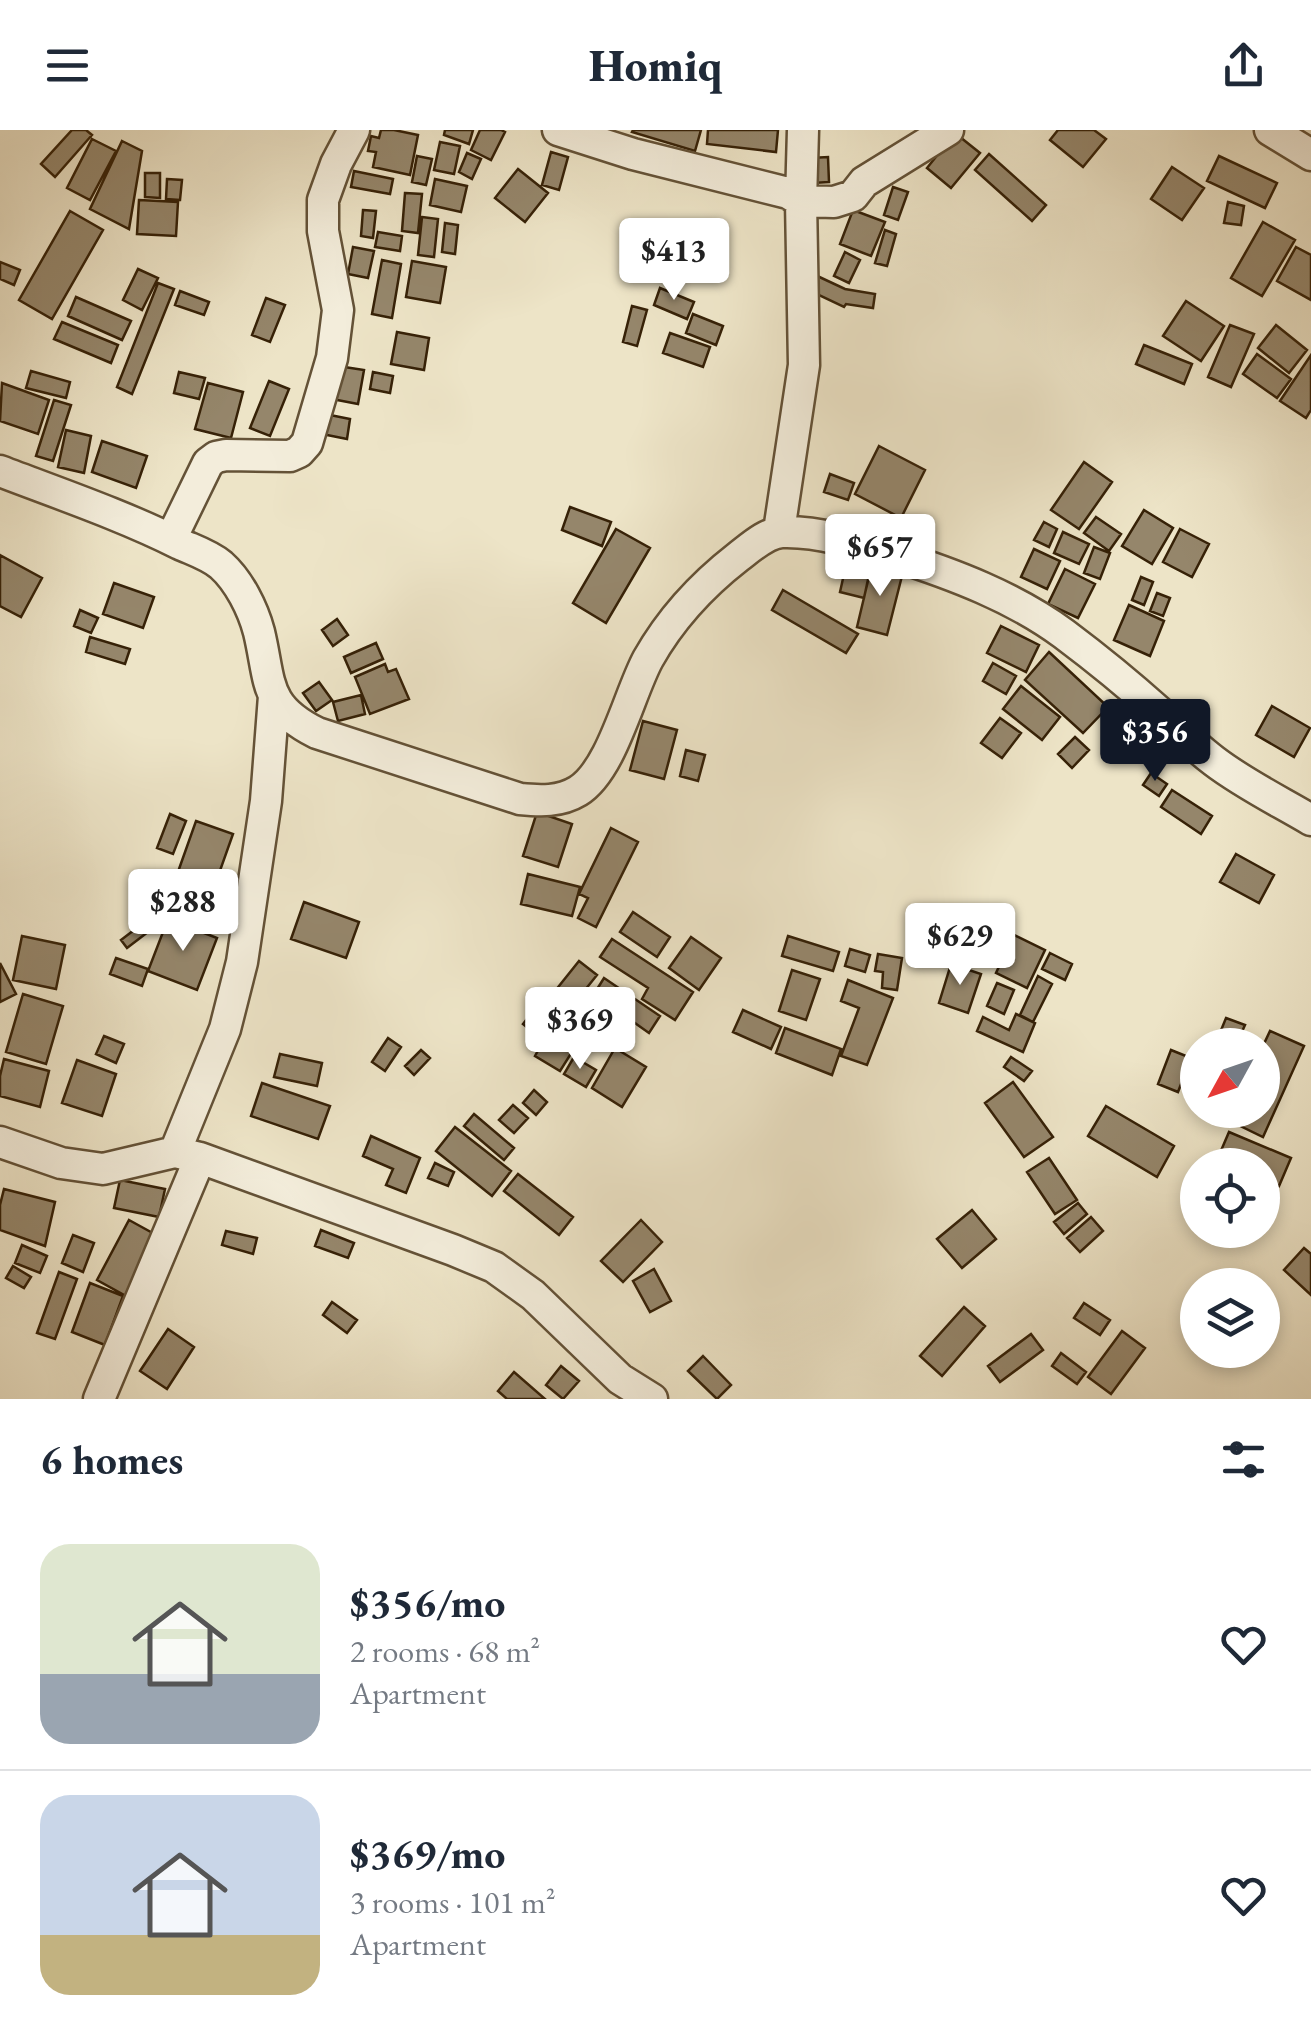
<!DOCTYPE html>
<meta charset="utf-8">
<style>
:root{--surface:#fff;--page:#f6f6f7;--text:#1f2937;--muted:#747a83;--line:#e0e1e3;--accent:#111827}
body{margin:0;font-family:"EB Garamond",serif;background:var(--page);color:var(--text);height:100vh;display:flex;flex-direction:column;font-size:38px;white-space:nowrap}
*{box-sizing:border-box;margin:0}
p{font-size:32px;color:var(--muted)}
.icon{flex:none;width:55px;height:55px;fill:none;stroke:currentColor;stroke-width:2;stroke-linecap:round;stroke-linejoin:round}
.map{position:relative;height:1269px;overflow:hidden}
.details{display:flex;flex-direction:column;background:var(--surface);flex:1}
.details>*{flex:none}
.needle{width:65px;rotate:230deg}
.buttons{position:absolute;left:1180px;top:898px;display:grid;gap:20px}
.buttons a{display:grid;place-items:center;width:100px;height:100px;border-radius:50%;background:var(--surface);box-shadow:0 5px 15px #0003;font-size:50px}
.price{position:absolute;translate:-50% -85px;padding:0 22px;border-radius:10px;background:#fff;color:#222;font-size:32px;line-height:65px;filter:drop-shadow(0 2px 5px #0008)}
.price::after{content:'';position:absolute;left:50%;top:60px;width:30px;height:22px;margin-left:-15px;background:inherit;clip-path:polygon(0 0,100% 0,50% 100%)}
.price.active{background:var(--accent);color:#fff}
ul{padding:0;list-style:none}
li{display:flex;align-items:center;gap:30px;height:250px;padding:0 40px}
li+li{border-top:2px solid var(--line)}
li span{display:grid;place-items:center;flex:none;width:280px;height:200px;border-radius:30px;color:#555}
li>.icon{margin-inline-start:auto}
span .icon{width:120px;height:120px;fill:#fffc;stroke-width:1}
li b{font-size:42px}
h2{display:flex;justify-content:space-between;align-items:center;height:120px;padding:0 40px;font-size:42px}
header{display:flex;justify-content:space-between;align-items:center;height:130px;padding:0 40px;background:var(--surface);font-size:45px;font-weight:800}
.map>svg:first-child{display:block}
</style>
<header><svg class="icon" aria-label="menu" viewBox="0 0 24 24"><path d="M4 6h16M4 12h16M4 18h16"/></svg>Homiq<svg class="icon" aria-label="share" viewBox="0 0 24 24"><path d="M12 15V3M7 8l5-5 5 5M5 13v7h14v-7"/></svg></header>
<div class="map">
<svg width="1311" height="1269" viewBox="0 0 1311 1269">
<rect width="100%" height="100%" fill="#ede4c7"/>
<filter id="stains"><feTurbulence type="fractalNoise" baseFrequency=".002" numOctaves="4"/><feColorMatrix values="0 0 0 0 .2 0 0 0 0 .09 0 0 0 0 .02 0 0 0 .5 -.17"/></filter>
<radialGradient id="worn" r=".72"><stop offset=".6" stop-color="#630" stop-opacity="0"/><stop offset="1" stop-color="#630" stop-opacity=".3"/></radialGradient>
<path fill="#95866b" stroke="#362107" stroke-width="2.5" d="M72 0H86L92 5 55 47 41 34Z
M381 0H394L418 5 410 45 373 37 376 22 368 21 371 6 379 8Z
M445 0H473L469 14 444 5Z
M480 0H501L505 2 491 30 471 20Z
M633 0H701L695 21 632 2Z
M708 0H778L776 22 707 14Z
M1058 0H1094L1106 9 1083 37 1050 10Z
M955 3 980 23 951 58 927 38Z
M92 9 116 21 90 70 67 58Z
M122 11 142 21 129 99 90 79Z
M440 12 460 16 454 44 434 40Z
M551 22 568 27 559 60 542 55Z
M467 23 481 29 472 49 459 42Z
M989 24 1046 75 1032 91 975 40Z
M417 26 432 29 426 55 412 52Z
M1219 26 1277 53 1265 78 1207 51Z
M828 27 829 52 813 53 811 28Z
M1172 37 1204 58 1182 90 1151 69Z
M518 39 548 63 525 92 495 68Z
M354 41 393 49 390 64 351 57Z
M145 43H160V68L145 67Z
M167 49 182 50 180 70 166 69Z
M435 49 467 56 461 82 430 75Z
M893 57 908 62 898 90 884 85Z
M405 63 422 64 418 103 402 101Z
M139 70 178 72 176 106 137 104Z
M1228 72 1244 76 1241 95 1224 93Z
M363 80 376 81 373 108 361 106Z
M853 80 885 92 871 126 840 114Z
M70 81 103 100 52 189 19 170Z
M422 87 438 89 434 127 418 125Z
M1263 92 1295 110 1262 166 1231 148Z
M445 93 458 95 455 124 442 122Z
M885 100 896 104 887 136 875 133Z
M378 102 402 106 400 121 375 117Z
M353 117 374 121 368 148 348 144Z
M1296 117 1311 125V170L1277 151Z
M845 122 860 130 849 153 834 146Z
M382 130 401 134 392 188 372 184Z
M412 131 446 137 440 173 406 167Z
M0 132 20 140 14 155 0 149Z
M138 139 158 148 142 180 123 170Z
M813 144 845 159 875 164 873 178 846 174 844 177 806 159Z
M158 153 174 159 132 264 117 257Z
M660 158 694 172 687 189 654 175Z
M180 161 209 172 204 185 175 175Z
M76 167 131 191 122 210 68 186Z
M266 168 285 175 270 212 252 205Z
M1186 171 1224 196 1201 231 1163 206Z
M632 176 647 180 637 216 623 212Z
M693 184 723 196 716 215 686 203Z
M62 192 118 215 111 233 54 209Z
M1230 195 1254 204 1231 257 1208 247Z
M1276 195 1307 220 1289 243 1258 218Z
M397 202 429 208 424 240 391 234Z
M670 203 710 217 703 237 663 223Z
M1144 215 1192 234 1184 254 1136 234Z
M1257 224 1291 249 1277 268 1243 244Z
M1311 225V280L1306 288 1280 271Z
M338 236 364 240 358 274 332 269Z
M31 241 70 252 66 268 26 258Z
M179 242 205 248 199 269 174 263Z
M373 242 393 246 390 263 370 259Z
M269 251 289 259 270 306 250 298Z
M2 253 49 270 38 304 0 291Z
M208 253 243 262 231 308 195 299Z
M54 270 71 275 53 331 36 326Z
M325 284 350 289 347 309 322 304Z
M66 300 91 306 84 343 58 337Z
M102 311 147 326 136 358 92 342Z
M879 316 925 340 901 388 855 364Z
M1084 332 1112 352 1079 399 1051 380Z
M830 344 854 353 848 370 824 362Z
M570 377 611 392 602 416 562 400Z
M1144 380 1173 398 1152 434 1122 416Z
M1096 387 1121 404 1109 421 1084 403Z
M1044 392 1057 399 1049 417 1034 410Z
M616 399 650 418 606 493 573 473Z
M1180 399 1209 414 1192 447 1163 432Z
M1063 402 1089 414 1079 434 1054 423Z
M1094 417 1110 423 1100 449 1084 443Z
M1034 419 1060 431 1047 459 1021 447Z
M0 425 42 448 21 487 0 476Z
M848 426 872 431 864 468 840 462Z
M872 434 903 442 887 505 857 497Z
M1065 439 1095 454 1078 488 1048 474Z
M1141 447 1153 452 1144 475 1132 470Z
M114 453 154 467 143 498 103 484Z
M783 460 858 504 846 523 772 480Z
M1157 463 1170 468 1163 486 1150 481Z
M1129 475 1164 491 1150 526 1114 510Z
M80 480 98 488 91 503 74 496Z
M337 489 348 505 333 516 322 500Z
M1001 496 1039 515 1026 542 987 523Z
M90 507 130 519 125 534 86 522Z
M376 513 383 529 351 543 344 527Z
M1049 522 1108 577 1083 603 1025 550Z
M993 533 1016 546 1006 564 983 551Z
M385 534 388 542 396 539 409 569 370 584 355 547Z
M319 552 332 570 316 581 303 563Z
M1021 556 1060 587 1042 610 1003 579Z
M361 565 365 584 338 591 333 572Z
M1272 576 1310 598 1294 627 1256 605Z
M1000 588 1021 603 1002 628 981 613Z
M643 591 677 600 664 649 630 640Z
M1075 607 1089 620 1072 638 1058 624Z
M686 620 705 625 698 651 680 646Z
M1151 643 1167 654 1159 666 1143 655Z
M1172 660 1212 686 1201 704 1161 677Z
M537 682 572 694 558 737 523 726Z
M170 684 186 691 173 724 157 718Z
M196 691 233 704 216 752 179 739Z
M611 698 638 712 596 797 578 788 588 768 579 764Z
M1236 724 1274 745 1259 773 1220 752Z
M158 741 245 771 237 795 150 765Z
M528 744 580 757 572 786 521 774Z
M304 772 359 792 346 828 291 809Z
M977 780 987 784 980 804 969 800Z
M633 782 670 807 657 827 620 802Z
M155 784 161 792 127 818 121 810Z
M168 789 217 808 197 860 148 841Z
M989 791 1011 800 1006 811 984 802Z
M1014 805 1045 820 1027 858 996 843Z
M22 806 65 815 56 859 13 850Z
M788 806 839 822 833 841 782 826Z
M691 807 721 828 699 860 669 838Z
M612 809 693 862 675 890 642 869 648 858 600 827Z
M850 819 870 825 865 842 845 836Z
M1050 823 1072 834 1065 850 1042 839Z
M878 824 902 828 897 860 882 858 883 842 875 841Z
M116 828 148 839 142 856 110 844Z
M579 831 597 845 557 895 539 881Z
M0 833 16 864 0 872Z
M951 834 981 844 968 883 939 873Z
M792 840 820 849 806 890 779 881Z
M1038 846 1052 854 1033 892 1020 885Z
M604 848 660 886 649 903 594 864Z
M848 850 893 868 867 935 841 926 859 878 841 871Z
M997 853 1014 860 1004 884 987 876Z
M23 864 63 876 46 934 6 922Z
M534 880 549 892 538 906 523 894Z
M743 880 781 897 771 919 733 902Z
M1016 884 1035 893 1023 922 977 901 983 887 1009 900Z
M1226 888 1245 895 1236 915H1215Z
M785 898 841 919 832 945 776 923Z
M1270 901 1304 916 1263 1007 1230 991 1235 980H1262V918Z
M104 906 124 914 116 933 96 924Z
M546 906 572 922 560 941 535 926Z
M388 908 401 917 385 941 372 932Z
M615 918 646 937 622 977 592 958Z
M421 920 430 928 414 945 405 936Z
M1171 920 1191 928 1178 962 1158 954Z
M280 924 322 933 317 956 274 947Z
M574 927 596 940 586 957 564 944Z
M1011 927 1032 941 1024 951 1004 937Z
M4 929 49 941 40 977 0 966V946Z
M77 930 116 944 102 986 62 973Z
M1013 952 1053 1007 1024 1027 985 973Z
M262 953 330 976 318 1009 251 986Z
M534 960 547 972 536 985 523 973Z
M513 975 528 988 514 1003 499 990Z
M1106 976 1174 1016 1157 1047 1088 1006Z
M474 984 514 1018 504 1030 464 996Z
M455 997 511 1041 492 1066 436 1021Z
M1229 1002 1291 1028 1279 1056 1262 1049V1035H1228L1217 1030Z
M371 1006 420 1028 406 1063 386 1055 393 1039 363 1026Z
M1049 1028 1077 1070 1055 1084 1027 1042Z
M435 1033 454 1042 448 1056 428 1048Z
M518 1044 573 1087 559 1105 504 1061Z
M120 1050 165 1059 159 1087 114 1078Z
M4 1059 55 1072 45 1116 0 1100V1075Z
M1078 1073 1087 1084 1064 1104 1054 1092Z
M972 1080 996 1109 962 1138 937 1109Z
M1091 1087 1103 1101 1080 1122 1067 1108Z
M129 1090 158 1106 126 1166 97 1150Z
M641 1090 662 1112 623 1152 601 1131Z
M321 1100 354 1113 348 1128 315 1116Z
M226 1101 257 1108 253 1124 222 1115Z
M73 1105 94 1113 83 1142 62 1133Z
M22 1115 47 1126 40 1143 15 1133Z
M1304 1118 1311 1124V1165L1284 1140Z
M13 1136 31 1147 24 1158 6 1148Z
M654 1139 671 1171 650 1182 633 1151Z
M59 1142 77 1149 55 1209 37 1203Z
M90 1153 123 1166 105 1215 72 1202Z
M332 1172 357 1190 347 1203 323 1185Z
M1084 1173 1110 1190 1100 1205 1074 1188Z
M964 1177 985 1196 942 1246 920 1226Z
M168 1199 194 1217 167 1259 140 1241Z
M1122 1201 1145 1218 1111 1264 1088 1247Z
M1031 1204 1043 1220 1000 1252 988 1236Z
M1061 1223 1086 1242 1077 1254 1052 1236Z
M703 1226 731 1255 717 1269 688 1241Z
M561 1236 579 1251 563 1269 546 1255Z
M514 1242 545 1269H507L498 1261Z"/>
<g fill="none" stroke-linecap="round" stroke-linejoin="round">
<defs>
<path id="street" d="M558 0 633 24 788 63 801 71 834 72 853 66 864 52 948 0
M1270 0 1311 25
M0 341C60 364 122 385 180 414 193 420 209 425 221 435 239 451 253 479 259 502 271 552 263 576 317 603L520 669C540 671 560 672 578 661 612 640 629 564 648 529 670 490 702 455 738 427 750 418 767 402 783 402 820 401 859 414 893 425 953 444 1014 467 1064 504 1096 528 1128 554 1158 581 1176 598 1194 616 1214 631 1244 654 1279 671 1311 690
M779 401 804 235 801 71 803 0
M171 409 208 333 216 327 226 325 290 326 299 322 307 313 332 228 338 180 323 101V70L336 34 354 0
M0 1012 61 1033 103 1039 175 1022 200 1028 453 1120 494 1137 533 1165 620 1249 652 1269
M175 1022 225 899 242 832 266 671 274 566
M99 1269 200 1028"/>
</defs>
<use href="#street" stroke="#645237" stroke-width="35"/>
<use href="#street" stroke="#f3eddb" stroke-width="30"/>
</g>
<rect width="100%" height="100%" filter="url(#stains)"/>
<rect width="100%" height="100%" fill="url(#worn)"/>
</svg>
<div class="buttons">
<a><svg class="needle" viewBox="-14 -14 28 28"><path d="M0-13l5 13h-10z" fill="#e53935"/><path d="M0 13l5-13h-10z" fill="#747a83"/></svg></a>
<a><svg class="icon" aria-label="locate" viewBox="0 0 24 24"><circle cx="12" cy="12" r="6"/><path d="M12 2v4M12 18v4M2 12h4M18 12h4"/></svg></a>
<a><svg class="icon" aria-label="layers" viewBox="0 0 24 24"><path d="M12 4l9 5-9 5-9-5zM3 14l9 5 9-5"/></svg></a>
</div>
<b class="price" style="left:674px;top:173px">$413</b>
<b class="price" style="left:880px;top:469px">$657</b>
<b class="price active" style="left:1155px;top:654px">$356</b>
<b class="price" style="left:183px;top:824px">$288</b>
<b class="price" style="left:960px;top:858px">$629</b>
<b class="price" style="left:580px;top:942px">$369</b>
</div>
<section class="details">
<h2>6 homes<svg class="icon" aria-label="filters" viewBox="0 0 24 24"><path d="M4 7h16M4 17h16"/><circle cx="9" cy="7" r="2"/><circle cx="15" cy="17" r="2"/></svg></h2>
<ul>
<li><span style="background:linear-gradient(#dfe7d0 65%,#9aa5b1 0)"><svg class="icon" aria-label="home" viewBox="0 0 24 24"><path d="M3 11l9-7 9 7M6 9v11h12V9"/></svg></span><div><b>$356/mo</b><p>2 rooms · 68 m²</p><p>Apartment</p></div><svg class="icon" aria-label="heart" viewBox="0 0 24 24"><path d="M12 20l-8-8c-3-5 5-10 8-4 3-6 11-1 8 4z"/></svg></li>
<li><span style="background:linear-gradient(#c9d6e8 70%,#c2b280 0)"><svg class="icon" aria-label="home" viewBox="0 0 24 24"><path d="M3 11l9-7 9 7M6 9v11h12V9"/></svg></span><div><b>$369/mo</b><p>3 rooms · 101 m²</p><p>Apartment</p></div><svg class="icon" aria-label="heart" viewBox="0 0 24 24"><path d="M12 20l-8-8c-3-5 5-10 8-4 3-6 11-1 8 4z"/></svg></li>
</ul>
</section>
